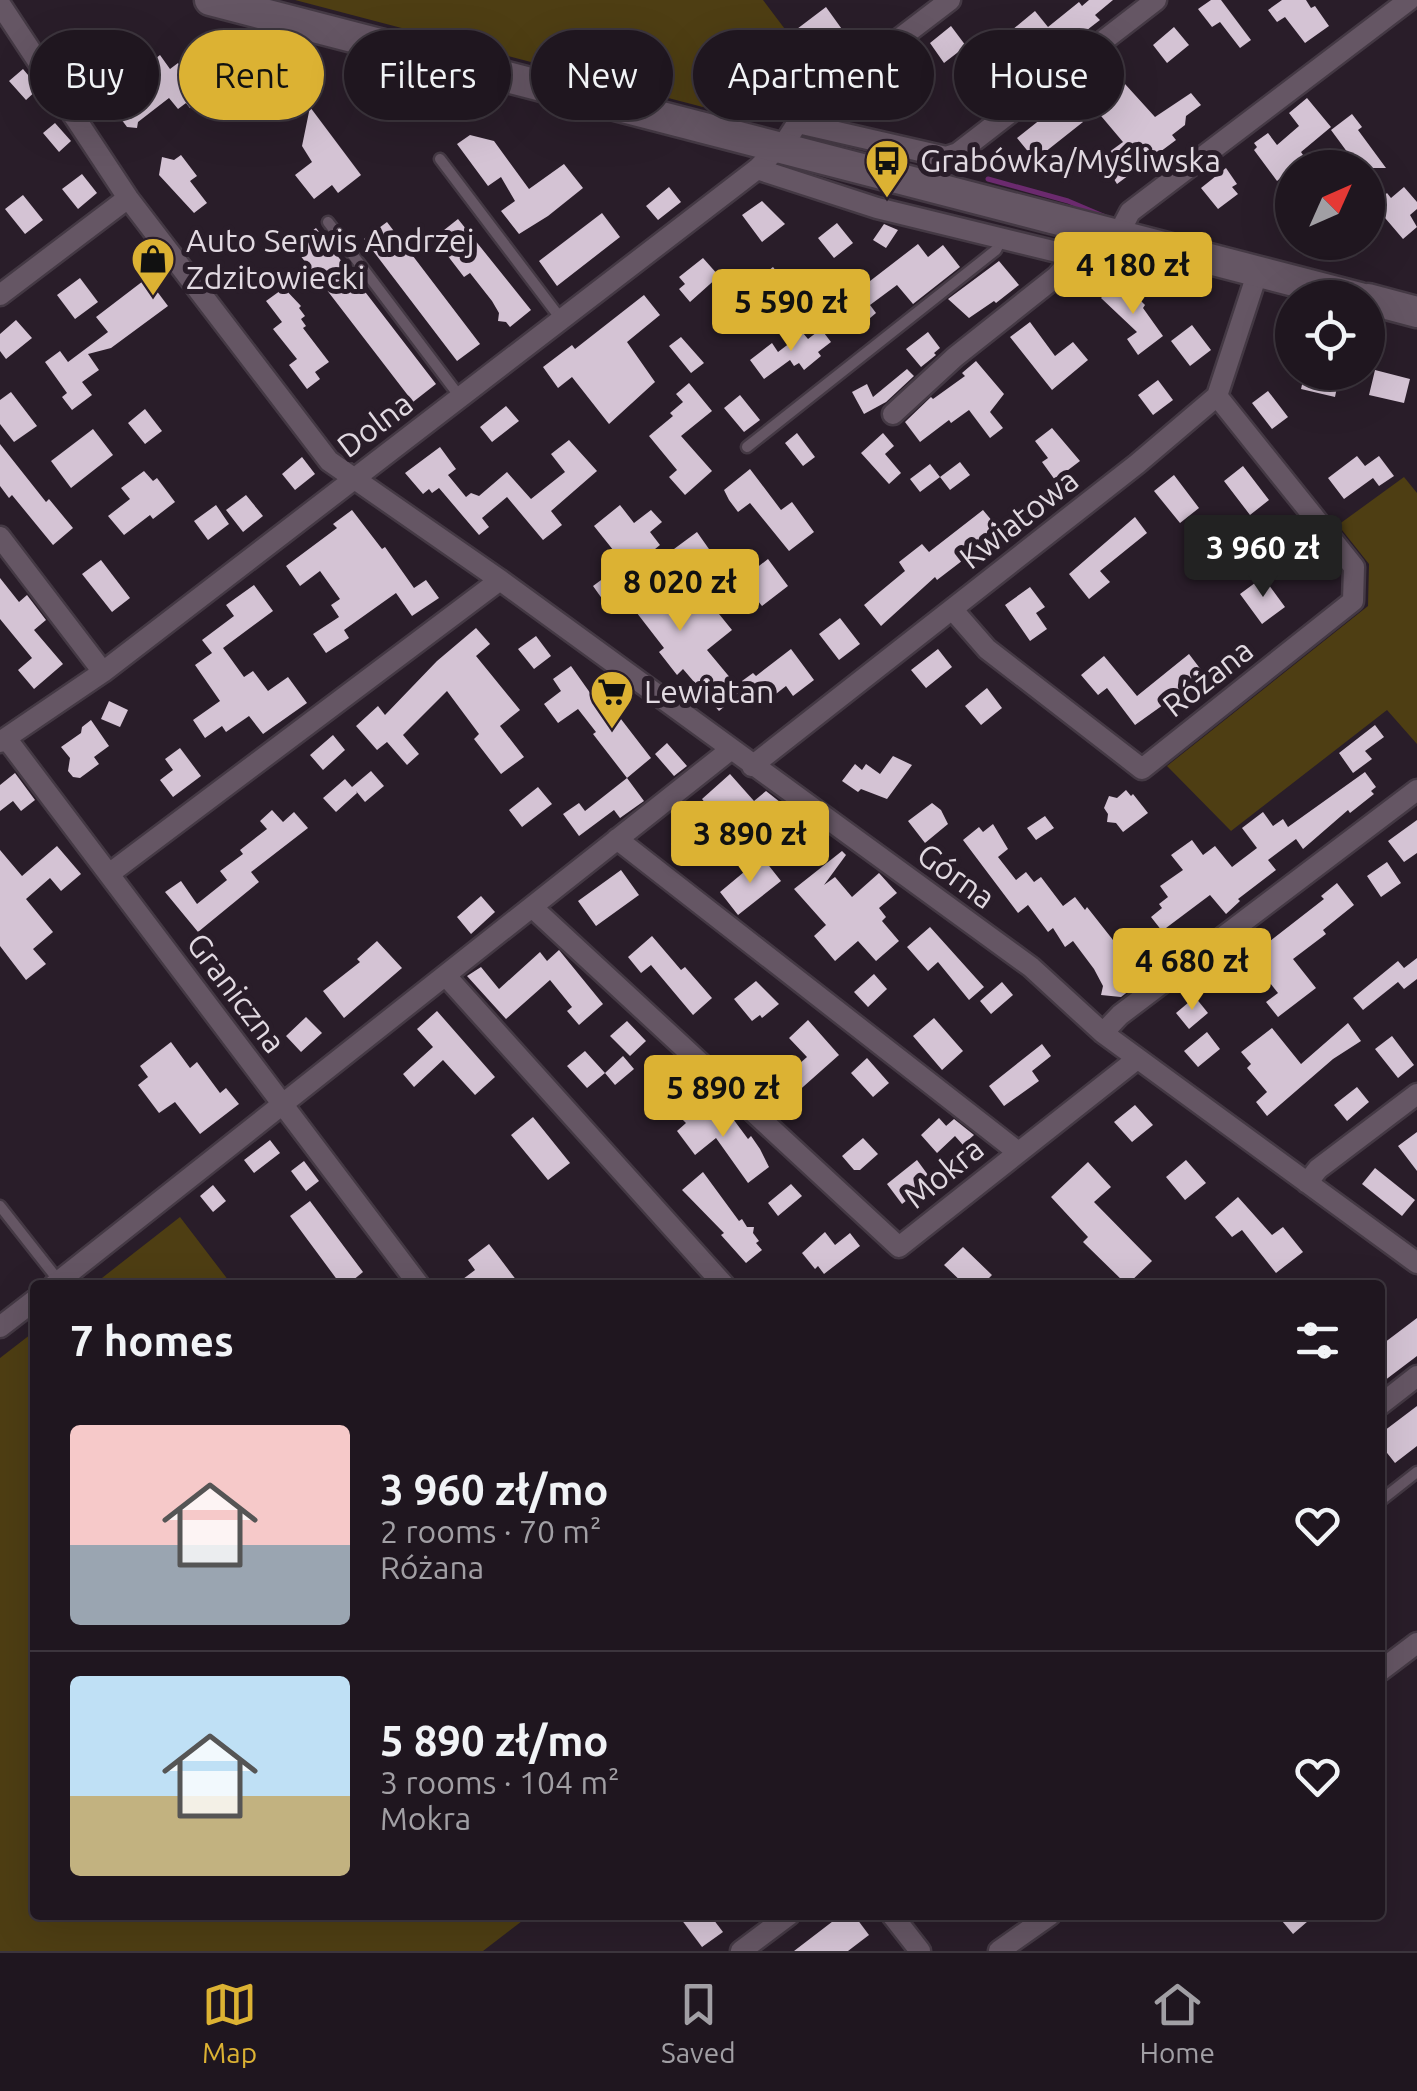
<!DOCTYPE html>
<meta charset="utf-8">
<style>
:root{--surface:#1f161f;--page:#2c232c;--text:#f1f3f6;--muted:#a19fa4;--line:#3c353d;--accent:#dcb233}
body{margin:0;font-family:Ubuntu,sans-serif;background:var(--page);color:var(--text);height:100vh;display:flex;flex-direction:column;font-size:38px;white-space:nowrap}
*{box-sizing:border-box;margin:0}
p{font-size:32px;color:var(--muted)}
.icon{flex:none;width:55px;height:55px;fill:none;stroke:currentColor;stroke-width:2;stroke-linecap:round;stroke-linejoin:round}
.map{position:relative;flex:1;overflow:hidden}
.sheet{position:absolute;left:30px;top:1280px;width:1355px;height:640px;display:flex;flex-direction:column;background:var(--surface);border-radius:10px;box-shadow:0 10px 40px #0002,0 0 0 2px var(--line)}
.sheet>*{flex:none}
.top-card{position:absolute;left:30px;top:30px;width:1358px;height:90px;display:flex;gap:20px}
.needle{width:65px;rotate:45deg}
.controls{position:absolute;left:1275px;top:150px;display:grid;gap:20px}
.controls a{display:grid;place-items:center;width:110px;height:110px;border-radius:50%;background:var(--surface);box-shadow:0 10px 40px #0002,0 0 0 2px var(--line);font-size:50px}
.price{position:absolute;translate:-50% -85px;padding:0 22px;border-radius:10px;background:var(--accent);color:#111;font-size:32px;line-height:65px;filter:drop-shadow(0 2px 5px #0008)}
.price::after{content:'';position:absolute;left:50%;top:60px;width:30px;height:22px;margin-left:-15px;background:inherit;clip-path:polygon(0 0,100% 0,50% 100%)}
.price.on{background:#222;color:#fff}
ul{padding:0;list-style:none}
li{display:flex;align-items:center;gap:30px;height:250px;padding:0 40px}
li+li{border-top:2px solid var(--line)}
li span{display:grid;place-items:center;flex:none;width:280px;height:200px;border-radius:10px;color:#555}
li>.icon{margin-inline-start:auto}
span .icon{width:120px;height:120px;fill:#fffc;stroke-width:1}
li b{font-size:42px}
h2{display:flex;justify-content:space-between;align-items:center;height:120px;padding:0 40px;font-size:42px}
.tag{padding:0 35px;border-radius:45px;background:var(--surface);box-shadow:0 10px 40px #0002,0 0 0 2px var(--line);font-size:35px;line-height:90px}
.tag.on{background:var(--accent);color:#111}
.menu{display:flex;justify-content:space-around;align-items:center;height:140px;border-top:2px solid var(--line);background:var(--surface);font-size:28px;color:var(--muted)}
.menu a{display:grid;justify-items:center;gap:5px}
.menu .on{color:var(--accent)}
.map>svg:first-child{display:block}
</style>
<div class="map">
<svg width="1417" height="1951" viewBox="0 0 1417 1951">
<rect width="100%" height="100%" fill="#291d29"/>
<path fill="#4e3e13" d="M295 0H763L821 77 760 122Z
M1404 477 1417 493V744L1387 710 1231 831 1167 766 1368 606 1369 564 1338 525Z
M180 1217 232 1285H93Z
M35 1331V1915H530L483 1951H0V1358Z"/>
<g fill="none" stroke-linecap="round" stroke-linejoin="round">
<path stroke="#6b2a6e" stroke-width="5" d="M988 179 1068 201 1108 218"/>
</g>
<path fill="#d4c3d4" d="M1089 0H1113L1095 15 1100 20 1074 40 1069 33 1050 49 1044 41 1018 61 1004 44 1007 49 982 72 968 56 996 34 1000 40 1035 11 1048 27 1079 2 1082 6Z
M1211 0H1221L1251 40 1240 48 1220 22 1212 27 1198 9Z
M1282 0H1306L1311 8 1315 6 1329 26 1305 43 1285 17 1277 22 1268 10Z
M826 7 849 39 816 63 793 32Z
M951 26 966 46 944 63 930 43Z
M1174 27 1189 45 1167 63 1153 45Z
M97 43 126 81 160 55 170 69 178 63 204 97 190 108 186 103 178 109 169 98 138 122 137 128 127 127 89 76 83 81 67 59 76 52 78 45 91 47Z
M910 67 926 88 902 106 886 85Z
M23 69 39 88 26 100 9 81Z
M1125 84 1155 117 1191 93 1201 105 1186 116 1185 125 1172 135 1176 140 1117 184 1101 158 1123 142 1096 110Z
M1307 98 1331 127 1301 152 1312 168H1292L1277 181 1254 150 1257 147 1254 143 1268 133 1277 145 1299 126 1289 113Z
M1065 100 1083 122 1035 160 1017 138Z
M310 107 361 175 338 193 332 185 314 199 295 175 312 162 302 146Z
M1352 114 1362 127 1358 130 1386 168H1359L1331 130Z
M55 123 71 141 59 152 43 133Z
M470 135 494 141 529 189 564 164 583 188 548 216 519 234 501 211 515 201 501 177 488 186 457 144Z
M181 155 197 176 190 181 207 203 194 213 159 175 162 157 174 160Z
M1226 168 1237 184 1232 187 1238 194 1218 209 1201 188Z
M82 174 97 193 78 209 62 189Z
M669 187 681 202 658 220 646 206Z
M1404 187 1417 202V209L1410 215 1417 227 1403 239 1374 205 1387 193 1391 198Z
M23 195 43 220 25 234 5 209Z
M762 201 785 224 762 242 742 215Z
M602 213 620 237 557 286 539 261Z
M458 219 531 310 510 327 506 322 498 321 499 313 492 301 470 273 464 277 434 238Z
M387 222 480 344 457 361 364 239Z
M837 223 853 243 834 258 818 238Z
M884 224 898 230 886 248 873 240Z
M316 228 436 384 413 402 293 246Z
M918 244 928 257 943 245 960 267 913 304 897 285 870 305 876 313 856 330 820 285 826 279 848 298Z
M703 258 719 276 690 302 679 289 685 284 679 277Z
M999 261 1019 285 996 303 994 301 969 318 948 299Z
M773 267 795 296 781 307 759 278Z
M80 278 98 302 75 319 57 295Z
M147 278 168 306 111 348 88 354 99 370 82 382 92 395 72 410 62 397 67 393 45 362 60 351 68 362 108 332 96 317Z
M1116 282 1124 290 1127 287 1145 305 1143 308 1163 336 1138 355 1127 339 1137 332 1101 298Z
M284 288 301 306 299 308 305 316 301 319 306 326 303 328 329 362 315 372 320 379 307 389 289 365 297 359 273 329 282 322 266 301Z
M644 295 660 315 627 342 655 382 609 424 572 377 558 388 543 367 572 345 575 349Z
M16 320 32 338 6 359 0 351V334Z
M1030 322 1055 356 1073 342 1088 360 1052 390 1010 337Z
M1192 325 1211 350 1190 366 1171 341Z
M821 329 831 342 818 352 821 356 804 370 799 363 794 366 790 360 764 379 750 360 772 343 778 352 803 333 808 339Z
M928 332 940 348 934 353 936 355 921 367 906 349Z
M681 337 704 363 691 373 669 346Z
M976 361 1004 394 990 412 1003 428 990 438 969 410 951 423 949 420 920 442 905 422 931 397 933 399 965 376 962 373Z
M907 369 914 376 886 402 864 414 852 392 867 384 873 397Z
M1375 370 1410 379 1404 403 1369 395Z
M1305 372H1340L1335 397 1301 389Z
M1158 380 1173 400 1153 415 1138 395Z
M689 383 712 411 681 436 712 471 685 495 669 477 677 470 649 436 673 416 670 413 683 402 676 394Z
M1268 391 1288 417 1272 429 1252 403Z
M11 392 37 426 14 442 0 424V400Z
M740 395 760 420 744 432 724 408Z
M506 406 519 421 492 442 480 427Z
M145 409 162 431 145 444 128 423Z
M1052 428 1080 461 1055 480 1042 462 1048 458 1035 441Z
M93 429 113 455 71 488 51 461Z
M797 433 815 457 803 466 785 443Z
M883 433 894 446 885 454 901 473 889 484 861 453Z
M569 440 597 471 551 511 562 525 543 540 507 497 482 518 489 527 479 535 439 488 432 493 429 489 423 494 405 473 440 447 456 469 448 475 466 497 471 493 479 496 507 472 531 499 565 472 551 454Z
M0 444 46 502 49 499 73 528 53 545 12 495 9 498 0 486Z
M1357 456 1365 466 1379 456 1394 476 1379 486 1373 478 1344 499 1328 478Z
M302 457 315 474 295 490 282 474Z
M960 462 970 475 950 490 940 477Z
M930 464 940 477 920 492 910 479Z
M1243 466 1269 500 1250 515 1224 481Z
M750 469 781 510 792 502 814 532 789 551 750 503 738 512 729 500 724 490Z
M144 471 153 481 157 478 175 502 153 519 150 515 124 535 108 516 130 499 121 488Z
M1174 475 1199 508 1180 523 1154 491Z
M246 495 263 516 243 532 226 510Z
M216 505 229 524 208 540 194 521Z
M620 505 634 523 651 510 662 522 650 532 660 545 629 570 594 526Z
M352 510 382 549 385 547 414 588 426 580 439 598 412 616 396 593 344 630 349 638 326 653 313 634 339 617 331 605 340 599 320 571 300 586 286 566 337 528 333 524Z
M983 510 1003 534 973 558 971 554 937 580 935 577 881 626 864 605 905 571 899 562 922 544 929 552Z
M1135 517 1147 533 1100 571 1110 582 1089 599 1069 574Z
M1284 524 1309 556 1291 570 1266 538Z
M697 532 716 559 690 579 674 549Z
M768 559 788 586 762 606 741 580Z
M101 560 130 598 112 612 82 574Z
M620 566 652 608 662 600 670 611 698 588 732 630 707 650 742 692 719 711 683 669 677 675 659 652 664 648 623 595 608 607 593 586Z
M1263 577 1285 607 1262 624 1240 594Z
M0 578 19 602 27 595 46 620 34 630 63 664 34 689 18 670 32 658 0 619Z
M254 585 273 611 223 648 244 677 253 671 268 691 288 677 307 703 263 734 249 716 226 732 222 726 205 738 193 720 220 701 195 665 212 653 202 640 234 616 226 605Z
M1030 587 1045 607 1036 613 1047 629 1030 641 1005 605Z
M840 618 860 644 839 660 819 634Z
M476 628 490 644 476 656 520 710 500 726 524 757 501 774 474 739 479 734 447 691 403 735 419 754 407 765 387 742 377 750 356 726 378 706 385 715 437 661Z
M536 636 551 656 534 669 518 649Z
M791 649 814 680 793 696 786 686 762 705 742 681 753 673 756 676Z
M938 649 952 667 926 688 911 670Z
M1189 654 1205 675 1135 725 1107 688 1098 695 1081 675 1104 656 1137 696Z
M571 666 598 704 608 714 614 710 651 758 627 778 593 734 596 732 578 709 558 723 544 704 561 691 553 679Z
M987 688 1002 708 981 725 965 706Z
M109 701 128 710 120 727 101 719Z
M91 720 109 746 94 757 99 764 80 778 73 777 68 771 70 758 61 747 81 733 82 727Z
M1375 725 1384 737 1365 751 1372 759 1353 773 1339 753Z
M333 735 345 750 323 770 310 755Z
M667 743 687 766 674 776 655 754Z
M180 748 201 776 173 797 160 780 173 770 165 759Z
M893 756 912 765 887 799 861 789 858 792 842 781 855 764 862 770 866 764 880 774Z
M371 771 384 786 365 802 356 791 357 793 336 812 323 798 345 779 352 787Z
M1365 772 1376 787 1371 791 1374 794 1350 813 1348 810 1303 849 1296 839 1268 860 1276 870 1238 899 1240 901 1226 914 1210 895 1162 931 1151 917 1162 908 1159 904 1168 897 1160 886 1183 870 1171 855 1192 840 1203 855 1215 846 1232 867 1257 848 1242 828 1263 812 1273 826 1283 819 1288 827Z
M15 773 35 800 21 811 13 801 0 811V785Z
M730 774 754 801 766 791 785 806 756 832 769 846 755 858 726 826 686 861 671 844 710 809 702 799Z
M627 778 644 801 620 818 614 810 579 836 563 814 579 803 585 811Z
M538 787 552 804 522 827 509 810Z
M1126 790 1131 796 1133 794 1148 813 1123 832 1116 823 1107 822 1108 814 1104 808 1109 796 1117 798Z
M932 803 941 810 948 824 925 843 908 821Z
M272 810 283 822 294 812 308 828 251 872 259 882 198 932 165 892 181 881 197 904 227 880 220 871 243 854 240 850 267 829 260 821Z
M1045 816 1054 828 1036 840 1027 828Z
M1417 820V853L1404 862 1388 841Z
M993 824 1008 849 998 857 1016 880 1026 872 1034 882 1041 877 1063 906 1075 897 1085 910 1087 907 1113 940 1120 935 1133 952 1121 962 1138 984 1121 997 1101 995 1103 986 1094 969 1073 941 1065 947 1053 928 1048 932 1028 905 1018 913 963 840 979 827 983 832Z
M57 846 81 874 61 891 50 878 26 899 53 932 33 949 46 964 26 980 0 946V850L22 876Z
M842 851 846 855 824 885 835 877 852 897 879 873 897 893 879 908 886 917 882 921 899 941 876 961 858 941 835 961 814 936 826 925 794 889Z
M762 857 781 881 738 915 720 892Z
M1387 862 1401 883 1381 897 1367 876Z
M621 870 639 895 596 926 578 901Z
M1337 883 1354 905 1323 930 1326 934 1293 959 1316 988 1278 1017 1266 1002 1278 993 1246 953 1263 939 1266 944 1324 899 1321 896Z
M481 896 495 912 471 934 457 917Z
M930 927 984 987 969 1000 938 962 928 971 907 947Z
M652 936 681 970 685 967 712 998 693 1015 651 965 641 973 628 957Z
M377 941 402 968 344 1018 323 991 360 962 357 959Z
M559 950 603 1004 579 1025 567 1011 572 1007 550 980 506 1019 467 976 481 967 499 989 540 952 547 961Z
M1417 958V979L1404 989 1398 982 1363 1010 1353 998 1398 961 1404 968Z
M874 974 887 989 868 1007 854 992Z
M756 981 779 1004 762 1018 760 1015 752 1021 734 999Z
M1002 982 1013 995 991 1014 980 1001Z
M1195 997 1208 1013 1189 1029 1176 1013Z
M437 1011 495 1077 475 1095 443 1060 414 1087 403 1074 433 1047 417 1029Z
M306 1017 322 1033 301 1052 286 1036Z
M934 1018 963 1051 942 1070 913 1036Z
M808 1020 839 1055 786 1102 773 1087 807 1057 789 1038Z
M627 1021 646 1041 630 1056 610 1036Z
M1348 1023 1361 1041 1333 1059 1267 1116 1256 1102 1267 1092 1247 1068 1251 1064 1241 1052 1272 1028 1301 1064Z
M1207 1032 1220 1049 1198 1067 1184 1051Z
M1392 1036 1414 1065 1398 1078 1375 1049Z
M171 1042 190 1068 197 1062 220 1093 226 1088 239 1104 200 1134 175 1102 159 1113 138 1085 148 1077 140 1066Z
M1042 1044 1051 1056 1032 1071 1039 1081 1004 1106 989 1086Z
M585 1051 605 1073 587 1088 567 1066Z
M623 1056 634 1069 615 1085 605 1073Z
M867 1058 889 1083 873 1097 851 1073Z
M1357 1087 1369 1102 1347 1121 1334 1105Z
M700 1103 712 1119 725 1108 748 1139 751 1136 760 1149 769 1167 748 1183 716 1138 695 1155 677 1131 686 1123 679 1116Z
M1135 1105 1153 1125 1132 1142 1114 1122Z
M533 1117 570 1163 548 1180 511 1135Z
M939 1118 948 1128 946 1126 954 1119 974 1135 963 1145 955 1136 937 1153 921 1135Z
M1417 1132V1171L1398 1146Z
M863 1138 878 1154 860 1170H854L842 1156Z
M270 1140 280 1153 254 1173 244 1160Z
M917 1160 928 1175 925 1177 929 1183 902 1204 887 1184Z
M1186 1160 1206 1183 1185 1200 1166 1177Z
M304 1161 319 1181 306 1191 291 1171Z
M1088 1162 1111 1187 1094 1202 1152 1261 1127 1285 1083 1242 1088 1237 1051 1197Z
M1375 1168 1415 1200 1402 1216 1362 1184Z
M703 1172 739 1221 742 1219 747 1227H754L753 1233 759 1241 756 1243 762 1250 746 1263 721 1235 724 1233 682 1190Z
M791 1184 802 1196 778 1216 768 1203Z
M213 1185 226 1201 213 1212 200 1196Z
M1238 1197 1272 1235 1283 1227 1303 1252 1276 1273 1242 1230 1232 1237 1215 1217Z
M310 1201 363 1272 347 1285H341L290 1216Z
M825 1232 835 1245 850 1233 860 1246 824 1274 818 1266 815 1269 802 1253Z
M489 1244 520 1285H455L475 1270 468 1260Z
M963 1247 992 1275 982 1285H965L944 1265Z
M1417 1318V1356L1380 1384V1346Z
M1417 1406V1446L1395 1463 1380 1444V1434Z
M678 1915H710L723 1932 702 1947Z
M841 1915H854L869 1935 848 1951H794Z
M1277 1915H1315L1293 1934Z"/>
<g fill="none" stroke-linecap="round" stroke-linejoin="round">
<defs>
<path id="lane" d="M440 159 561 319
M328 222 460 397
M747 447 996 250 1003 237
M0 1206 59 1281
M1380 1501 1417 1472"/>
<path id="street" d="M0 4 128 198 329 461 500 580 1031 967 1103 1033 1417 1263
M798 123 946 157 958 153 1156 0
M757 169 877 208 1090 260
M1118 235 1130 212 1409 0
M0 295 128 198
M893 414 955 357 1057 276 1074 256
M0 537 103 672
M953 610 987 649 1142 769 1353 601 1354 567 1217 396
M6 738 419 1285
M0 742 103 672 757 169 787 139 806 110 950 0
M752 766 1137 464 1217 396 1258 271
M617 839 1018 1152
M109 874 500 580
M532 907 899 1247 1137 1059
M446 976 724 1285
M1103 1033 1120 1015 1417 790
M1307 1183 1318 1169 1417 1094
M54 1285 730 750
M0 1327 35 1300
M1380 1405 1417 1376
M1380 1671 1417 1643
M892 1915 920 1951
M741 1951 789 1915
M999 1951 1050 1915"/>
<path id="secondary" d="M210 0 1360 298
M1368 299 1417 312"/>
</defs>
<use href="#lane" stroke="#443944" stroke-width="15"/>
<use href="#street" stroke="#443944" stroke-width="25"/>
<use href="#secondary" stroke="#443944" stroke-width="35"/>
<use href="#lane" stroke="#655664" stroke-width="10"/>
<use href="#street" stroke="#655664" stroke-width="20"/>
<use href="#secondary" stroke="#655664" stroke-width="30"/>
</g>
<defs>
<symbol id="bus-pin" viewBox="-11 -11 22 30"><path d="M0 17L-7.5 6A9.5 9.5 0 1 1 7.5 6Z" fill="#dcb233" stroke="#291d29"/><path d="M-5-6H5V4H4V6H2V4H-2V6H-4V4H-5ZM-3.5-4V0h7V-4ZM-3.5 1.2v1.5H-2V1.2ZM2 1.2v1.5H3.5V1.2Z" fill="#111"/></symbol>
<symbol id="shop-pin" viewBox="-11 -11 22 30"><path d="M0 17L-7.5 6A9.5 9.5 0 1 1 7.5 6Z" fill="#dcb233" stroke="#291d29"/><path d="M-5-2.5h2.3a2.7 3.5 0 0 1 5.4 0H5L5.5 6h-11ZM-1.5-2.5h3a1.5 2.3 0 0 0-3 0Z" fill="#111"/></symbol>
<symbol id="supermarket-pin" viewBox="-11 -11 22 30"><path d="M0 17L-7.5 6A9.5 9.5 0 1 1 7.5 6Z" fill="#dcb233" stroke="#291d29"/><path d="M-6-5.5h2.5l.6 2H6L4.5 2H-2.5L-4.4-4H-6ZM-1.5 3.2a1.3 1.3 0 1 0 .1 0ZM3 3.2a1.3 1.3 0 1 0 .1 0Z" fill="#111"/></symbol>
</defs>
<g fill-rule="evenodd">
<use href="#bus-pin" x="862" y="136" width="50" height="68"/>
<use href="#shop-pin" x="128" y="234" width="50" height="68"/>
<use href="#supermarket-pin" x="587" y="667" width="50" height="68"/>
</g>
<g text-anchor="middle" stroke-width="10" stroke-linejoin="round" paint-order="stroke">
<g font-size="32" fill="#e1d9e1" stroke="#291d29" text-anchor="start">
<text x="920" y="172">Grabówka/Myśliwska</text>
<text x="186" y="252">Auto Serwis Andrzej<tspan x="186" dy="37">Zdzitowiecki</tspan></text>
<text x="644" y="703">Lewiatan</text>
</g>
<g font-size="32" fill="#e1d9e1" stroke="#291d29">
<text transform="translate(375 425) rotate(-37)" y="11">Dolna</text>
<text transform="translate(1019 519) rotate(-38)" y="11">Kwiatowa</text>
<text transform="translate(1208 678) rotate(-38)" y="11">Różana</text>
<text transform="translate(956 876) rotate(36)" y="11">Górna</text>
<text transform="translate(236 993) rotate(53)" y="11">Graniczna</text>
<text transform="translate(944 1173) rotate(-39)" y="11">Mokra</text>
</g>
</g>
</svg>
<div class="controls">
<a><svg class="needle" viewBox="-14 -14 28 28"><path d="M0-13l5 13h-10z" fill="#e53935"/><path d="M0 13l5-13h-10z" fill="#a19fa4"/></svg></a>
<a><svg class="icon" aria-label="locate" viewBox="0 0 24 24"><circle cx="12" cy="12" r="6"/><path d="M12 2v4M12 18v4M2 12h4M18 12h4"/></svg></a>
</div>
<b class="price" style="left:1133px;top:317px">4 180 zł</b>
<b class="price" style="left:791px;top:354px">5 590 zł</b>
<b class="price on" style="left:1263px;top:600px">3 960 zł</b>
<b class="price" style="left:680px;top:634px">8 020 zł</b>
<b class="price" style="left:750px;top:886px">3 890 zł</b>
<b class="price" style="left:1192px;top:1013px">4 680 zł</b>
<b class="price" style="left:723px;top:1140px">5 890 zł</b>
<div class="top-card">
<a class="tag">Buy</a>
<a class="tag on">Rent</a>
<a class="tag">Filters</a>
<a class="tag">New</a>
<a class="tag">Apartment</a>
<a class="tag">House</a>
</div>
<section class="sheet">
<h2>7 homes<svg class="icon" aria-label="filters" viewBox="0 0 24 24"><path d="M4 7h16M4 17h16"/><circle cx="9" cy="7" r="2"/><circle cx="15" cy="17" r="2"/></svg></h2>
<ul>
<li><span style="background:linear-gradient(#f6c9c9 60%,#9aa5b1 0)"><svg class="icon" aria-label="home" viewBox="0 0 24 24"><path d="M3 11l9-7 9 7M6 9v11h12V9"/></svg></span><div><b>3 960 zł/mo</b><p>2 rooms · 70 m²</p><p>Różana</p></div><svg class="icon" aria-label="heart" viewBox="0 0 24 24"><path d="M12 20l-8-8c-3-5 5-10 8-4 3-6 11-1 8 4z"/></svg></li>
<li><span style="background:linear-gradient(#bfe0f5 60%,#c2b280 0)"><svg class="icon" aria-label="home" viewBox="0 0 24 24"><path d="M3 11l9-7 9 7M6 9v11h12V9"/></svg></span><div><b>5 890 zł/mo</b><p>3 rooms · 104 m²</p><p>Mokra</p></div><svg class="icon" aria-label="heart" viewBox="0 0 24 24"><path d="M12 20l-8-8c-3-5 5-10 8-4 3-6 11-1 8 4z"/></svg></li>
</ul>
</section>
</div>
<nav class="menu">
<a class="on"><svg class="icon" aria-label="map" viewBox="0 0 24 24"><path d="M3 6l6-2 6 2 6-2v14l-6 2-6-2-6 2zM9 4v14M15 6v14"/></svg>Map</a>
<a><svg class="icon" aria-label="saved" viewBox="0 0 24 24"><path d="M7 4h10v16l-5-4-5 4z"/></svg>Saved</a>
<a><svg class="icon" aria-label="home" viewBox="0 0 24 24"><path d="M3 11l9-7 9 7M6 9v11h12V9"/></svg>Home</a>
</nav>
